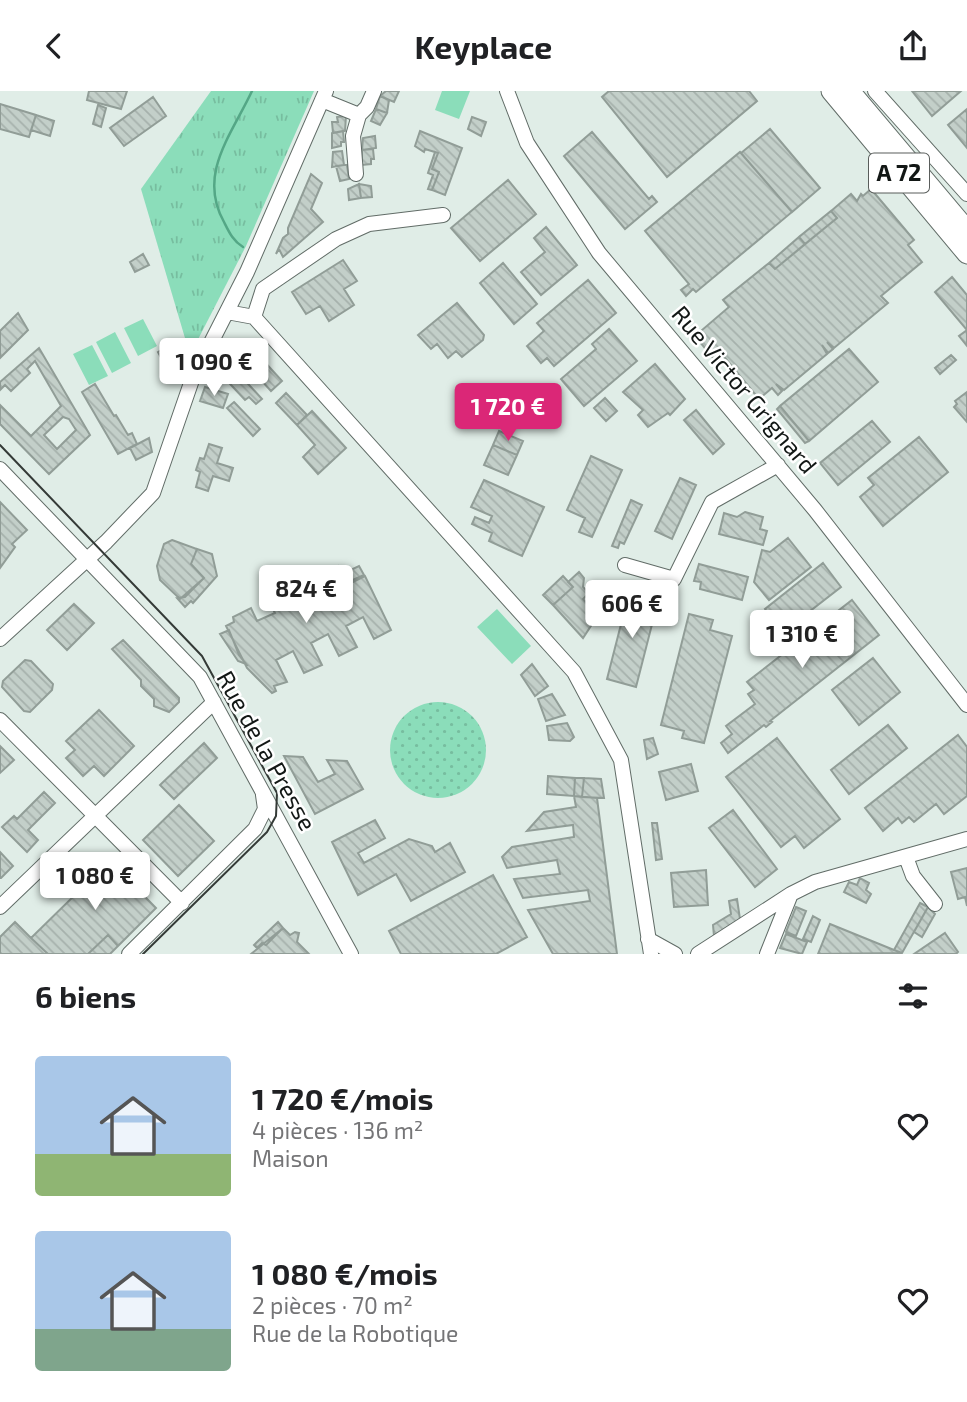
<!DOCTYPE html>
<html lang="fr">
<meta charset="utf-8">
<style>
:root{--surface:#fff;--page:#f2f2f2;--text:#202124;--muted:#757577;--accent:#db2777}
body{margin:0;font-family:"Exo 2",sans-serif;background:var(--page);color:var(--text);height:100vh;display:flex;flex-direction:column;font-size:26px;white-space:nowrap}
*{box-sizing:border-box;margin:0}
p{font-size:23px;color:var(--muted)}
.icon{flex:none;width:38px;height:38px;fill:none;stroke:currentColor;stroke-width:2;stroke-linecap:round;stroke-linejoin:round}
.map{position:relative;height:863px;overflow:hidden}
.side{display:flex;flex-direction:column;background:var(--surface);flex:1}
.side>*{flex:none}
.price{position:absolute;translate:-50% -60px;padding:0 16px;border-radius:7px;background:#fff;color:#222;font-size:23px;line-height:46px;filter:drop-shadow(0 2px 4px #0008)}
.price::after{content:'';position:absolute;left:50%;top:42px;width:21px;height:16px;margin-left:-10px;background:inherit;clip-path:polygon(0 0,100% 0,50% 100%)}
.price.selected{background:var(--accent);color:#fff}
ul{padding:0;list-style:none}
li{display:flex;align-items:center;gap:21px;height:175px;padding:0 35px}
li span{display:grid;place-items:center;flex:none;width:196px;height:140px;border-radius:7px;color:#555}
li>.icon{margin-inline-start:auto}
span .icon{width:84px;height:84px;fill:#fffc;stroke-width:1}
li b{font-size:30px}
h2{display:flex;justify-content:space-between;align-items:center;height:84px;padding:0 35px;font-size:30px}
header{display:flex;justify-content:space-between;align-items:center;height:91px;padding:0 35px;background:var(--surface);font-size:32px;font-weight:700}
.map>svg:first-child{display:block}
</style>
<header><svg class="icon" aria-label="back" viewBox="0 0 24 24"><path d="M15 5l-7 7 7 7"/></svg>Keyplace<svg class="icon" aria-label="share" viewBox="0 0 24 24"><path d="M12 15V3M7 8l5-5 5 5M5 13v7h14v-7"/></svg></header>
<div class="map">
<svg width="967" height="863" viewBox="0 0 967 863">
<defs>
<pattern id="grass-tufts" width="24" height="20" patternUnits="userSpaceOnUse" patternTransform="scale(1.75)"><rect width="24" height="20" fill="#8bddba"/><path d="M3 7l-1-3M5 7V3M7 7l1-3M15 17l-1-3M17 17v-4M19 17l1-3" fill="none" stroke="#77bd9f"/></pattern>
<pattern id="garden-dots" width="8" height="8" patternUnits="userSpaceOnUse" patternTransform="scale(1.75)"><rect width="8" height="8" fill="#8bddba"/><path d="M2 2h.1M6 6h.1" fill="none" stroke="#77bd9f" stroke-width="1.8" stroke-linecap="round"/></pattern>
<pattern id="building-back-hatch" width="6" height="6" patternUnits="userSpaceOnUse" patternTransform="scale(1.75)"><rect width="6" height="6" fill="#c3cfc9"/><path d="M-1 5l2 2M0 0l6 6M5-1l2 2" fill="none" stroke="#a6b1ac"/></pattern>
</defs>
<rect width="100%" height="100%" fill="#e0ede7"/>
<path fill="url(#grass-tufts)" d="M211 0H314L246 155 190 264 141 98Z"/>
<path fill="url(#garden-dots)" d="M390 659a48 48 0 1 1 96 0a48 48 0 1 1-96 0Z"/>
<path fill="#8bddba" d="M442 0H470L459 28 435 19Z
M143 228 157 255 138 265 124 237Z
M115 241 131 272 112 282 96 251Z
M92 254 108 285 89 294 73 263Z
M497 518 531 555 512 573 477 536Z"/>
<g fill="none" stroke-linecap="round" stroke-linejoin="round">
<path stroke="#54a786" stroke-width="2.5" d="M243 156C233 150 229 141 224 131 197 83 232 43 252 0"/>
</g>
<path fill="url(#building-back-hatch)" stroke="#919d97" stroke-width="2" fill-rule="evenodd" d="M89 0H127L121 18 87 9Z
M386 0H399L394 11 380 5Z
M609 0H749L757 10 667 86 602 6Z
M912 0H961L932 25Z
M380 5 389 9 387 22 376 18Z
M153 6 166 25 124 55 110 37Z
M0 13 36 24 29 46 0 38Z
M98 14 106 17 101 36 93 33Z
M376 18 387 22 380 34 371 30Z
M967 18V57L948 34Z
M36 24 54 30 50 45 31 39Z
M346 25 345 40 333 42 332 31H338L337 26Z
M472 26 486 31 481 45 468 38Z
M770 38 820 97 792 121 741 62Z
M343 40 344 51H341V55L332 57V42Z
M420 40 462 57 445 104 432 99 439 81 432 78 438 62 425 58 424 61 415 55Z
M592 41 649 108 652 105 657 111 625 138 564 65Z
M375 45 376 57 362 59 363 47Z
M373 58 374 68H371V73L362 74V59Z
M342 60 344 74 332 76 333 61Z
M435 61 438 62 432 78 439 81 432 99 428 98 433 84 428 82Z
M740 61 792 121 696 201 693 198 686 205 681 199 689 193 645 140Z
M344 74H347L349 88 340 90 336 75Z
M311 83 322 92 311 118 323 131 283 166 279 158 276 163 283 147 288 143V137Z
M508 89 536 123 480 170 451 137Z
M359 93 361 107 349 109 348 98Z
M359 93 371 95 372 106 361 107Z
M871 98 914 149 908 154 922 171 881 205 888 212 834 257 827 251 833 258 828 262 822 254 827 263 784 299 776 293 782 300 778 304 772 297 759 308 721 262 714 268 695 245 729 216 723 209 769 172 775 178 837 127 831 120 851 103 857 110 861 103 863 105Z
M831 120 837 127 805 153 799 146Z
M546 136 577 174 541 204 521 181 545 161 534 147Z
M799 146 805 153 775 178 769 172Z
M143 163 149 174 135 181 130 171Z
M343 169 357 190 344 198 354 214 329 230 320 215 306 223 292 201Z
M503 172 537 213 514 233 480 192Z
M952 186 967 204V255L959 245 967 239 935 201Z
M588 189 616 222 554 275 547 267 541 272 527 255 544 240 537 232Z
M457 212 484 244 483 249 462 266 456 260 448 267 437 253 431 258 418 244Z
M18 222 28 239 0 267V240Z
M609 238 637 270 584 315 561 288 596 258 592 253Z
M178 249 185 260 164 272 158 261Z
M39 257 90 344 49 383 0 333V314L31 345 61 315 35 270 27 278 30 282 11 300 5 294 0 299V291ZM63 326 69 328 76 339 57 358 44 344Z
M252 257 282 290 271 300 241 267Z
M849 258 878 291 809 350 780 315Z
M951 264 956 269 940 283 935 277Z
M175 266 180 269 172 282 167 280 164 272Z
M227 270 262 308 256 313 249 306 245 309 217 279Z
M655 273 685 308 670 324 668 322 648 336 638 324 643 319 623 301Z
M95 293 114 325 116 324 128 344 132 342 137 353 118 363 82 301Z
M205 296 228 303 223 317 200 310Z
M967 301V331L954 316 957 313 955 310Z
M286 302 307 324 297 334 276 312Z
M605 307 617 320 606 330 594 317Z
M234 311 260 338 253 345 227 317Z
M780 315 809 350 805 352 777 318Z
M696 319 724 353 713 363 684 329Z
M312 320 346 357 318 383 303 366 315 354 297 334Z
M872 330 890 351 838 394 820 372Z
M499 340 523 350 517 364 493 354Z
M919 346 948 381 883 435 860 406 874 394 868 387Z
M149 347 152 361 136 369 130 357Z
M209 353 222 357 217 372 233 377 229 390 213 385 208 400 196 396 200 381 196 379 200 367 204 368Z
M493 354 517 364 508 384 484 374Z
M591 365 622 379 592 446 579 441 585 427 567 419Z
M680 387 696 394 672 448 655 440Z
M484 389 544 416 522 465 489 450 492 442 472 433 475 426 489 432 492 425 471 416Z
M631 409 642 414 624 453 620 451 618 457 612 455Z
M0 411 27 439 12 453 15 456 0 477Z
M745 421 763 426 760 438 767 440 763 454 719 443 724 422 737 426Z
M788 447 811 476 769 509 754 491 762 459 770 461Z
M172 449 197 458 191 473 204 487 180 508 160 489 157 475 164 453Z
M197 458 212 463 217 485 193 512 191 510 185 516 177 507 185 506 204 487 191 473Z
M823 472 841 496 783 541 765 518Z
M699 473 748 486 742 509 700 498 701 491 694 490Z
M338 475 347 494 365 485 391 539 374 548 363 526 346 535 357 556 339 565 328 543 311 552 322 574 304 582 293 560 276 569 287 591 274 595 276 600 272 602 247 577 226 535 234 531 233 526 251 517 257 530 275 522 268 509 286 500 292 513 309 505 303 492Z
M359 475 364 484 346 492 342 483Z
M579 481 584 487 583 496 589 502 583 508 598 524 583 547 553 514 573 496 568 491Z
M563 485 573 496 553 514 543 504Z
M629 502 658 510 636 596 607 588Z
M852 509 879 544 770 630 772 631 766 636 764 634 728 662 721 652 732 643 726 635 755 613 748 603 754 599 747 591Z
M74 513 94 532 67 559 47 539Z
M689 523 713 529 710 539 732 545 704 652 682 647 684 640 661 634Z
M229 539 239 564 246 573 238 570 220 543Z
M123 549 179 607V611L169 621 154 615V608L141 595V589L112 558Z
M873 567 900 601 859 634 832 599Z
M25 569 31 570 53 593 52 599 30 621 24 620 2 596 3 590Z
M532 573 548 595 535 605 521 584Z
M552 603 565 624 546 630 538 608Z
M99 619 134 655 104 685 94 675 83 685 66 667 75 659 66 650Z
M567 632 574 646 570 650 549 649 547 635Z
M888 634 907 657 849 703 831 679Z
M958 644 967 656V705L944 723 936 713 914 731 909 726 902 732 898 727 883 740 865 717Z
M653 647 658 663 647 668 644 649Z
M777 647 840 728 804 757 795 745 781 756 726 686Z
M204 652 217 667 174 708 160 694Z
M0 655 14 669 0 682Z
M284 665 303 666 318 691 335 683 327 669 347 670 363 698 315 723Z
M691 673 698 700 666 709 659 681Z
M548 685 575 687 574 705 547 703Z
M575 687H584L582 706 574 705Z
M584 687 601 688 604 707 582 706Z
M44 701 55 712 28 739 38 749 27 761 2 736 14 725 17 728Z
M574 705 597 707 617 863H553L528 819 590 810 588 799 523 807 514 788 560 783 557 769 507 777 502 766 512 756 574 746 573 734 527 740 544 721 576 716Z
M179 714 214 750 178 785 143 749Z
M733 719 777 778 755 796 709 737Z
M375 729 385 747 358 762 364 772 409 748 432 755 435 761 450 752 465 781 411 810 396 783 358 804 332 751Z
M652 732H657L662 768 656 769Z
M0 761 13 775 1 787H0Z
M91 765H96V771L103 776 110 770 156 817 118 855 108 844 88 863H48L31 847 78 801 67 789 85 770 90 771Z
M967 777V815L965 806 958 808 951 781Z
M706 779 708 814 674 816 671 782Z
M493 784 527 846 496 863H401L389 840Z
M860 787 869 792 866 799 871 803 866 812 844 801 849 791 857 794Z
M737 808 740 828 714 845 713 834 731 823 729 810Z
M920 812 928 816 902 862 894 859Z
M796 816 806 820 796 845 786 841Z
M928 816 935 823 922 846 914 841Z
M813 825 820 829 811 851 803 848Z
M15 831 31 847 48 863H0V846Z
M278 831 283 837 266 854 262 852 257 857 254 854Z
M830 833 894 859 902 862 818 863Z
M283 837 290 844 295 841 299 842 297 851 309 863H251Z
M945 842 958 861 956 863H914Z
M786 843 807 851 802 863 780 857Z
M108 844 118 855 110 863H88Z"/>
<g fill="none" stroke-linecap="round" stroke-linejoin="round">
<defs>
<path id="minor" d="M507 0 527 52 599 162 815 419 967 614
M875 0 967 103
M322 9 359 24 367 16 374 0
M356 83 353 45 359 24
M263 198 336 148 369 133 443 124
M227 221 254 226 574 581 621 669 651 863
M254 226 263 198
M0 378 200 586 351 863
M625 474 674 488 712 411 778 374
M0 548 106 451 153 402 192 289 247 181 326 0
M0 629 182 812
M906 766 913 785 935 813
M0 816 214 611
M648 848 675 863
M129 863 255 738 265 718 263 704
M698 863 791 803 815 791 967 748
M767 863 791 803"/>
<path id="highway" d="M831 0 967 163
M850 0 967 139"/>
</defs>
<use href="#minor" stroke="#616c67" stroke-width="16"/>
<use href="#highway" stroke="#616c67" stroke-width="21"/>
<use href="#minor" stroke="#fff" stroke-width="14"/>
<use href="#highway" stroke="#fff" stroke-width="19"/>
<path stroke="#343a37" stroke-width="2" d="M0 354 202 565 277 702 276 725 267 741 143 863"/>
</g>
<g text-anchor="middle" stroke-width="5" stroke-linejoin="round" paint-order="stroke">
<rect fill="#fff" stroke="#595d5b" stroke-width="2" x="869" y="62.5" width="60" height="39" rx="5"/>
<g font-size="23" font-weight="bold" fill="#121715">
<text x="899" y="90">A 72</text>
</g>
<g font-size="24" fill="#121715" stroke="#fff">
<text transform="translate(744 299) rotate(50)" y="8">Rue Victor Grignard</text>
<text transform="translate(266 660) rotate(61)" y="8">Rue de la Presse</text>
</g>
</g>
</svg>
<b class="price" style="left:214px;top:307px">1 090 €</b>
<b class="price selected" style="left:508px;top:352px">1 720 €</b>
<b class="price" style="left:306px;top:534px">824 €</b>
<b class="price" style="left:632px;top:549px">606 €</b>
<b class="price" style="left:802px;top:579px">1 310 €</b>
<b class="price" style="left:95px;top:821px">1 080 €</b>
</div>
<section class="side">
<h2>6 biens<svg class="icon" aria-label="filters" viewBox="0 0 24 24"><path d="M4 7h16M4 17h16"/><circle cx="9" cy="7" r="2"/><circle cx="15" cy="17" r="2"/></svg></h2>
<ul>
<li><span style="background:linear-gradient(#a9c7e8 70%,#8fb573 0)"><svg class="icon" aria-label="home" viewBox="0 0 24 24"><path d="M3 11l9-7 9 7M6 9v11h12V9"/></svg></span><div><b>1 720 €/mois</b><p>4 pièces · 136 m²</p><p>Maison</p></div><svg class="icon" aria-label="heart" viewBox="0 0 24 24"><path d="M12 20l-8-8c-3-5 5-10 8-4 3-6 11-1 8 4z"/></svg></li>
<li><span style="background:linear-gradient(#a9c7e8 70%,#7fa58c 0)"><svg class="icon" aria-label="home" viewBox="0 0 24 24"><path d="M3 11l9-7 9 7M6 9v11h12V9"/></svg></span><div><b>1 080 €/mois</b><p>2 pièces · 70 m²</p><p>Rue de la Robotique</p></div><svg class="icon" aria-label="heart" viewBox="0 0 24 24"><path d="M12 20l-8-8c-3-5 5-10 8-4 3-6 11-1 8 4z"/></svg></li>
</ul>
</section>
